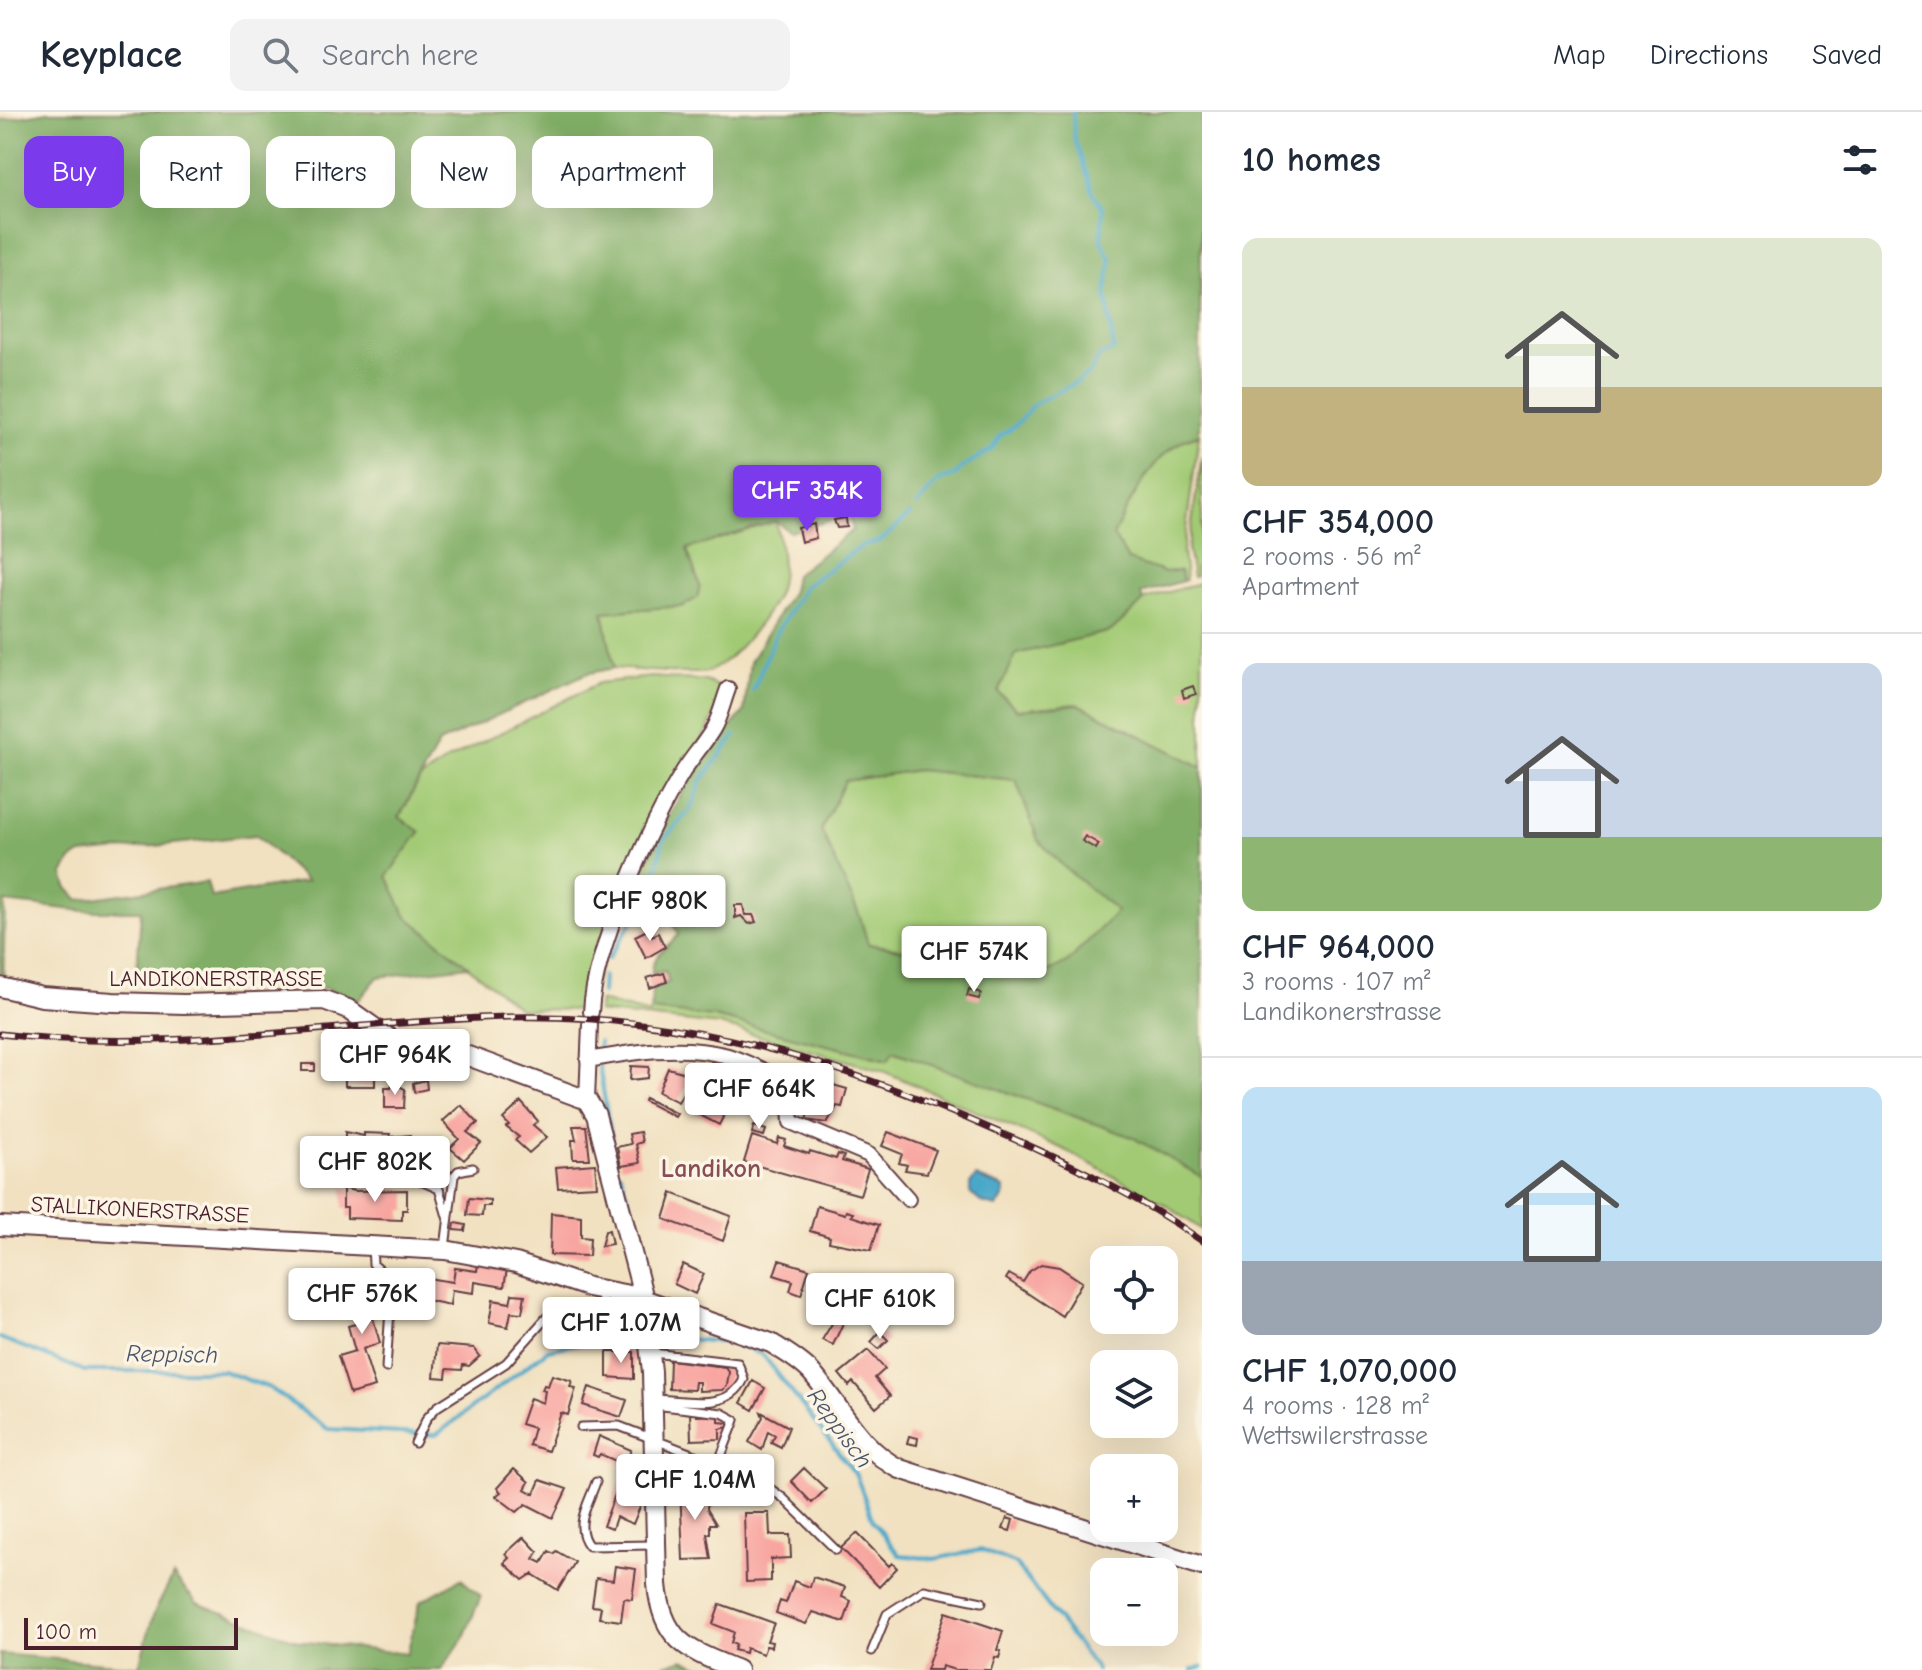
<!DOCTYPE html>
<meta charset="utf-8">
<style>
:root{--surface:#fff;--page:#f2f2f3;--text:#1f2937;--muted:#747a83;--line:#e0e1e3;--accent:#7c3aed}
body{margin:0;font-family:"Comic Neue",sans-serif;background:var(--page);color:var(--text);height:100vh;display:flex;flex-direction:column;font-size:30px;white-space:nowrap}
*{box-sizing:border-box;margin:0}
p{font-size:26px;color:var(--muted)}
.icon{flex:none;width:44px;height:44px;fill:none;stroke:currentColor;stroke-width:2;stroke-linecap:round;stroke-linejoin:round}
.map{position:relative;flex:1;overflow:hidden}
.panel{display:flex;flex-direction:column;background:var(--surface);width:720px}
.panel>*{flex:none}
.top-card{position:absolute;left:24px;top:24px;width:760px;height:72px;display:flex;gap:16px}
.fabs{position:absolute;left:1090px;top:1134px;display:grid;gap:16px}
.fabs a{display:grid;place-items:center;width:88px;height:88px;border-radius:16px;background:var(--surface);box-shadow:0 8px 32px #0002;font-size:40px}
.scale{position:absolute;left:24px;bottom:20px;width:214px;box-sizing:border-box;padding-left:8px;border:4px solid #4a1f2b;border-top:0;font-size:22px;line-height:28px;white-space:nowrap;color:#4a1f2b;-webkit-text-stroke:6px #fcf5e5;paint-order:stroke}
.price{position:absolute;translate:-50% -68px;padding:0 18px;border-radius:8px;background:#fff;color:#222;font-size:26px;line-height:52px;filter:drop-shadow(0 2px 4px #0008)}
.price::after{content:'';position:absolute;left:50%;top:48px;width:24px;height:18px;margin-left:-12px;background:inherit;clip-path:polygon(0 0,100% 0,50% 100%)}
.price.current{background:var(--accent);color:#fff}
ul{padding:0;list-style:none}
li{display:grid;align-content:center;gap:16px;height:424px;padding:0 40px}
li+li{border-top:2px solid var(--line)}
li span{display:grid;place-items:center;height:248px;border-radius:16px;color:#555}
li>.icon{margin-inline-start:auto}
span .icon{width:144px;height:144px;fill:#fffc;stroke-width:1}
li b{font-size:34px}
h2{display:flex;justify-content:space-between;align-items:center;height:96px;padding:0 40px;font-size:34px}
.pill{padding:0 28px;border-radius:16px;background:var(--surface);box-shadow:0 8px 32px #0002;font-size:28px;line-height:72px}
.pill.current{background:var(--accent);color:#fff}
header{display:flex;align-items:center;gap:48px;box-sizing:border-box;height:112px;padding:0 40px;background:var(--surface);border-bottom:2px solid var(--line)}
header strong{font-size:38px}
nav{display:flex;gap:44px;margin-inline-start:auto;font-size:28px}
.search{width:560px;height:72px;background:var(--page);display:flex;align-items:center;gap:20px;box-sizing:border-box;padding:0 28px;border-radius:16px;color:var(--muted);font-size:30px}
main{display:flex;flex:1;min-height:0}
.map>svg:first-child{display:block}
</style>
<header>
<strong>Keyplace</strong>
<div class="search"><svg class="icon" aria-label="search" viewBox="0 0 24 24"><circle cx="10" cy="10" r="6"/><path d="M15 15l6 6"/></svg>Search here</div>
<nav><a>Map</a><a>Directions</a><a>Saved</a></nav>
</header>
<main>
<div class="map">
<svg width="1202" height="1558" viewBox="0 0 1202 1558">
<rect width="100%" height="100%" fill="#fcf5e5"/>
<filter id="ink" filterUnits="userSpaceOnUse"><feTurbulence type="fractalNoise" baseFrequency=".0125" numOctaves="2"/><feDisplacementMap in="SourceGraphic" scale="16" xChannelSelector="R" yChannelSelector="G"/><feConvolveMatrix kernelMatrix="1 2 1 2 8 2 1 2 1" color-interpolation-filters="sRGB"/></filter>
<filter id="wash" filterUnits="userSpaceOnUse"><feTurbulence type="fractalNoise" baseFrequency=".006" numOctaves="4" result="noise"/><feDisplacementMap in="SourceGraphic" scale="32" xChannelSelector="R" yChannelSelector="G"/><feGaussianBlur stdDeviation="1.8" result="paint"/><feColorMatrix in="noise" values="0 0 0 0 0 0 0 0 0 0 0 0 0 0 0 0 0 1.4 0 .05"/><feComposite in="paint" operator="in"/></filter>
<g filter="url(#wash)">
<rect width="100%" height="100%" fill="#f1e1c1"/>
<path fill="#a2ca75" stroke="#767450" stroke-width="2" d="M1199 323 1183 439 1186 468 1183 469 1180 459 1163 460 1128 448 1113 423C1132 387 1156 332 1199 323Z
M1202 343V448L1196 456 1197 464 1193 465 1188 437Z
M776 409C780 431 785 455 779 477 773 499 730 553 707 560 689 564 636 557 614 556L603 500 684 494 686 437Z
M1202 470V655L1078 592 1017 598 998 580 1016 542 1110 519 1142 488Z
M652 565 706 569 719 575 720 588 708 617 651 714 585 898 520 897 405 803 386 764 420 720 399 706 420 667 447 648 599 571Z
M918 658 1016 668 1038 728 1064 755 1118 799 1067 851 1046 860 868 832 860 805 821 718 844 669Z
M600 889 650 902 651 898 714 905 887 948 893 939 1132 1025 1202 1065V1118L1165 1092 1061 1036 883 959 720 913 598 900Z"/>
<path fill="#81ae66" stroke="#666648" stroke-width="2" fill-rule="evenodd" d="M48 0H1202L1199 323C1156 332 1132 386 1113 423L1128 448 1163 460 1180 459 1183 469 1141 481 1143 490 1111 519 1016 542 998 580 1017 598 1078 592 1202 655V1065L1132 1025 893 939 888 948 714 905 651 898 652 877 669 870 665 859 652 862C650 845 668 835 679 822L670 809 623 803 666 709 702 646 744 600 750 550 792 479 795 463 853 418 849 403 790 420 776 409 687 437 700 474 697 486 683 494 603 500 614 556 585 562 439 631 399 705 420 720 387 764 405 803 468 854 378 865 359 888 326 876 246 874 137 858 141 799H84L5 790 3 881 0 880V8ZM918 658 1016 668 1038 728 1064 755 1117 799 1067 851 1046 860 868 832 860 805 821 718 845 669ZM256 723 307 769 211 785 207 770 79 788 67 775 63 762 71 748 81 742Z
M173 1464 197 1491 298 1529 407 1542 420 1490 461 1467 481 1484 464 1525 441 1558H0V1542L139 1554 154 1501Z
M683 1547 707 1558H650Z"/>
<path fill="#4aa7c9" stroke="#4a637a" stroke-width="2" d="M976 1065 1004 1076 1005 1082 997 1095 982 1091 970 1081V1072Z"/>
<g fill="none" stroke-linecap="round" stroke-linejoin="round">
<path stroke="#4aa7c9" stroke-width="4" d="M916 394 938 369 956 363 961 356 992 337 999 325 1016 313 1034 292 1077 270 1092 259 1099 244 1114 238 1106 180 1111 149 1101 129 1103 97 1093 81 1074 25 1073 0
M753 578 776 522 805 474 862 434 882 428 910 402
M608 847 652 779 663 729 692 695 701 669 735 624
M602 881 603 864
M598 939 599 930
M599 954 612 1030
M620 1061 646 1144
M617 1223 627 1203
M654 1225 728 1230 763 1243 856 1363 873 1409 899 1443 934 1447 981 1438 1016 1452 1097 1558
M0 1226 85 1259H223L270 1276 328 1317 436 1323 548 1238 617 1223 641 1225
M1192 1558 1202 1555"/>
</g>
<g id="blocks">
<path fill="#f8a5a0" d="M861 374 863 380 852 383 851 378Z
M846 406 847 415 837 416 834 408Z
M814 412 816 426 801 430 798 416Z
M1193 574 1196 582 1184 586 1182 578Z
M1085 724 1099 732 1096 737 1082 729Z
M735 793H743L745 803H753L756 810 749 812 741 804 735 806Z
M649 817 652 824 658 821 665 835 646 846 635 824Z
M664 861 667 870 650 876 647 866Z
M969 877 981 881 979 887 967 884Z
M358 942H376L402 950 399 961 375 955V974H345V961H358Z
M715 943 750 961 749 969 774 981 768 1000 764 998 758 1004 732 988 719 1013 690 998 701 977 715 985 717 980 701 971Z
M302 952H315V959H302Z
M631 954 649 955 648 966 630 968Z
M668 956 682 960 690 968 678 990 658 980Z
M426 968 427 977 414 980 413 971Z
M819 969 847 977 842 995 837 994 827 1011 806 1008Z
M393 971 405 977 404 996H385V976H391Z
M645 986 677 1002 675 1005 644 989Z
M521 990 538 1009 533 1013 547 1025 529 1041 515 1028 519 1025 506 1015 509 1013 503 1007Z
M461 993 478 1011 467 1020 481 1031 464 1048 450 1036 459 1027 443 1009Z
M573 1014H586L590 1047H573L572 1028H576Z
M754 1014 766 1018 764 1024 752 1021Z
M345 1020 364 1024V1021L390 1022V1025L410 1023 409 1043 404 1042V1052L349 1050V1040H345Z
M640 1020 642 1030 636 1032 640 1051 621 1054 617 1035 631 1032 629 1022Z
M888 1020 936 1038 927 1061 905 1058 907 1053 899 1051 902 1042 882 1034Z
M752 1024 777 1032 779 1026 786 1028 784 1034 809 1042 810 1039 836 1047 838 1042 844 1044 842 1049 868 1057 860 1083 744 1050Z
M595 1052 597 1074 558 1076 556 1055Z
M343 1076 354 1079 407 1078V1098H402V1108L347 1106V1096H343Z
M672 1081 731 1104 723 1129 664 1107Z
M469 1086 490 1088V1094H483L482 1104 467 1103Z
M817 1094 845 1102 846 1099 853 1101 851 1104 879 1113 871 1138 829 1130 830 1125 810 1119Z
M551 1101 581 1104V1125L590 1126 589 1144 550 1143Z
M455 1111 466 1113 465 1119 454 1118Z
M609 1118 612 1132 601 1134 605 1119Z
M779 1148 809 1157 801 1183 790 1179 793 1169 774 1163Z
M478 1152 507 1157 504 1175 475 1170 474 1181 452 1178 450 1193 417 1186 406 1187 409 1163 453 1170 455 1156 477 1159Z
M683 1152 704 1162 695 1182 674 1172Z
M1041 1152 1059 1155 1082 1170 1062 1204 1006 1167 1009 1162 1023 1170 1030 1159Z
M372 1165 384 1203 373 1206 380 1231 363 1237 375 1275 350 1282 338 1244 355 1239 348 1214 359 1211 353 1182 348 1173Z
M512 1182 525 1183 522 1201 511 1200 508 1215 489 1211 493 1188 510 1191Z
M566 1204 578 1205 577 1216 564 1214 563 1222 552 1220 553 1207 565 1209Z
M836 1205 844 1209 833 1233 822 1228Z
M880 1220 888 1228 879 1237 871 1230Z
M437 1233 474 1236 480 1244 469 1254 463 1253 462 1258 447 1257 446 1266 434 1265Z
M868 1238 885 1257 875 1266 890 1284 876 1296 853 1270 849 1274 839 1262Z
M607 1240H634V1267L607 1265Z
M670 1248 725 1255 729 1260 727 1274 722 1278 699 1279V1270H695L694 1278 669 1277Z
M552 1263 572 1269 570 1275 576 1276 568 1303 561 1301 548 1339 529 1333 534 1316 521 1312 530 1286 543 1291 545 1279 542 1278 544 1273 548 1274Z
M753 1269 765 1276 753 1298 741 1291Z
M589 1275 627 1288 621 1305 583 1293Z
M690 1300H697V1304L719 1303V1310L728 1311V1315L720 1317V1327L691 1328Z
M761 1300 789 1315 781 1335 771 1330 775 1323 768 1319 762 1338 749 1330 763 1305Z
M599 1324 631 1338 625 1353 600 1342 598 1345 593 1343Z
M909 1324 918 1326 917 1333 907 1331Z
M804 1356 826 1377 812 1391 791 1369Z
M514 1357 529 1370 525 1377 534 1382 540 1368 567 1377 553 1406 526 1392 517 1400 496 1384 501 1380 497 1376Z
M620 1370 631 1375 628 1384 642 1390 633 1412 616 1405 612 1417 603 1414Z
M709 1372 707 1397 716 1412H710V1422H707L711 1447 683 1448 680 1373Z
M744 1401H769L770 1423H790L791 1446 771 1447V1469L746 1470Z
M1007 1406 1013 1408 1010 1419 1003 1417Z
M857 1421 889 1454 892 1451 897 1456 879 1475 841 1436Z
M524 1425 538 1440 534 1447 542 1451 549 1439 554 1442 556 1439 575 1450 558 1478 532 1462 523 1468 504 1451 509 1446 505 1442Z
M615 1454 636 1457 632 1487 624 1486 621 1509 599 1506 601 1495 592 1494 596 1466 613 1468Z
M813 1465 845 1475 842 1485 851 1489 844 1510 813 1500 806 1512 776 1501 780 1489 786 1491 794 1469 810 1475Z
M720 1492 774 1511 767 1529 772 1530 771 1535 766 1534 763 1542 746 1536 745 1541 734 1538 736 1533 731 1531 734 1520 713 1512Z
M946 1500 1003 1519 997 1538 1001 1539 999 1546 995 1545 991 1558H955L942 1554 941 1558H926Z"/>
</g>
</g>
<g filter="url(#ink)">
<use href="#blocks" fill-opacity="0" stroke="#633c42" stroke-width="2"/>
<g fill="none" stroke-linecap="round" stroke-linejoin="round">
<defs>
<path id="service" d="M355 1063 414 1066 439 1077 448 1108
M372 1134 373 1152 392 1169 386 1256
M445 1136 454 1064 458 1059 473 1056
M653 1241 738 1251 744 1267C729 1300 685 1288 655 1287
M654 1293 722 1301 735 1308 718 1352
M581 1315 619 1314 757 1367 783 1386 836 1438
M415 1331 427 1306 437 1295 506 1251 547 1205 559 1199 592 1198 601 1190 604 1178
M596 1370C588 1393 573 1414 589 1434L655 1433
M872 1539 887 1502 924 1478 982 1490"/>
<path id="minor" d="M591 900C594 836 650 713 684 658 693 644 704 632 713 617 720 605 723 590 728 577
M588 948C632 940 681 932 724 943 744 948 763 959 781 967L788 972 791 1010 869 1043 908 1087
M587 988 590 912"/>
<path id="tertiary" d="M0 875 42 885 113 890 184 892 324 888 348 897 393 929 449 937 587 988 596 1003 644 1187 652 1260 657 1472C662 1530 688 1538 738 1558
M0 1114 445 1138 516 1151 588 1175 634 1184 771 1231C785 1240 800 1248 811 1260 840 1293 859 1337 900 1357L1202 1454"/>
</defs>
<use href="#service" stroke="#633c42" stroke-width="11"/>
<use href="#minor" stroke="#633c42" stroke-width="18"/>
<use href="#tertiary" stroke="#633c42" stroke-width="22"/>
<use href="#service" stroke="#fff" stroke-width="7"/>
<use href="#minor" stroke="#fff" stroke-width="14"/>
<use href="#tertiary" stroke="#fff" stroke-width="18"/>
<defs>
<path id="rail" d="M0 922C169 942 338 910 507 905 680 900 841 950 998 1020 1069 1051 1138 1084 1202 1129"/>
</defs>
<use href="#rail" stroke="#4a1f2b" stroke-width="7"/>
<use href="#rail" stroke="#fcf5e5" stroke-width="4" stroke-dasharray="12" stroke-linecap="butt"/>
</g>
</g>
<g text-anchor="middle" stroke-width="7" stroke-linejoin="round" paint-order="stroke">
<g font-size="22" fill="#4a1f2b" stroke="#fcf5e5">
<text x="216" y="874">LANDIKONERSTRASSE</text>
<text transform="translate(140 1097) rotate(3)" y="8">STALLIKONERSTRASSE</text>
</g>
<g font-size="24" font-style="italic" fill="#4a556a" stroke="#fcf5e5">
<text transform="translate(172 1242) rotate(1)" y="8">Reppisch</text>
<text transform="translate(840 1316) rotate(54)" y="8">Reppisch</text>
</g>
<g font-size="26" font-weight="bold" fill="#874e54" stroke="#fcf5e5">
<text x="711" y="1065">Landikon</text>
</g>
</g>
</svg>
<div class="fabs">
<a><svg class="icon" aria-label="locate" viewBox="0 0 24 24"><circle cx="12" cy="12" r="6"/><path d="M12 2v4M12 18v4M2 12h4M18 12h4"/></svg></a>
<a><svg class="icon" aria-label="layers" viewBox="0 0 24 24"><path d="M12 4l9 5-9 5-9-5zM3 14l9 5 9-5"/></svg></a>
<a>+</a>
<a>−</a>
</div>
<div class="scale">100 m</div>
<b class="price current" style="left:807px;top:421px">CHF 354K</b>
<b class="price" style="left:650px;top:831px">CHF 980K</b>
<b class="price" style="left:974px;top:882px">CHF 574K</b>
<b class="price" style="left:395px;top:985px">CHF 964K</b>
<b class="price" style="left:759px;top:1019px">CHF 664K</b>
<b class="price" style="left:375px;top:1092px">CHF 802K</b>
<b class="price" style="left:362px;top:1224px">CHF 576K</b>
<b class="price" style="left:880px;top:1229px">CHF 610K</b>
<b class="price" style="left:621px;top:1253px">CHF 1.07M</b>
<b class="price" style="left:695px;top:1410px">CHF 1.04M</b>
<div class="top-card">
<a class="pill current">Buy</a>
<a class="pill">Rent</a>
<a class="pill">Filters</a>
<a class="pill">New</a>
<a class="pill">Apartment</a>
</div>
</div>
<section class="panel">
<h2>10 homes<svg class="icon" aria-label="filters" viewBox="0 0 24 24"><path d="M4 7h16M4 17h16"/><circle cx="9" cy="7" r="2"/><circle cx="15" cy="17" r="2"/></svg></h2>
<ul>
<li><span style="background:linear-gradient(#dfe7d0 60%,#c2b280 0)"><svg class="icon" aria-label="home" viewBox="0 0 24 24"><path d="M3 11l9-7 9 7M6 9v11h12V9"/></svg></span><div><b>CHF 354,000</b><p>2 rooms · 56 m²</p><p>Apartment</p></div></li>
<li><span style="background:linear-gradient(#c9d6e8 70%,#8fb573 0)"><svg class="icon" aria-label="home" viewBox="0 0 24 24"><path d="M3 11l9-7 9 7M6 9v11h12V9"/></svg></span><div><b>CHF 964,000</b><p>3 rooms · 107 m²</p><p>Landikonerstrasse</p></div></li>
<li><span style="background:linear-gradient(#bfe0f5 70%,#9aa5b1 0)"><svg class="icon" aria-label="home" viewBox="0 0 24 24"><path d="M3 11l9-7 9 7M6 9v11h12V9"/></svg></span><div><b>CHF 1,070,000</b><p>4 rooms · 128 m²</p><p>Wettswilerstrasse</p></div></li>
</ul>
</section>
</main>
